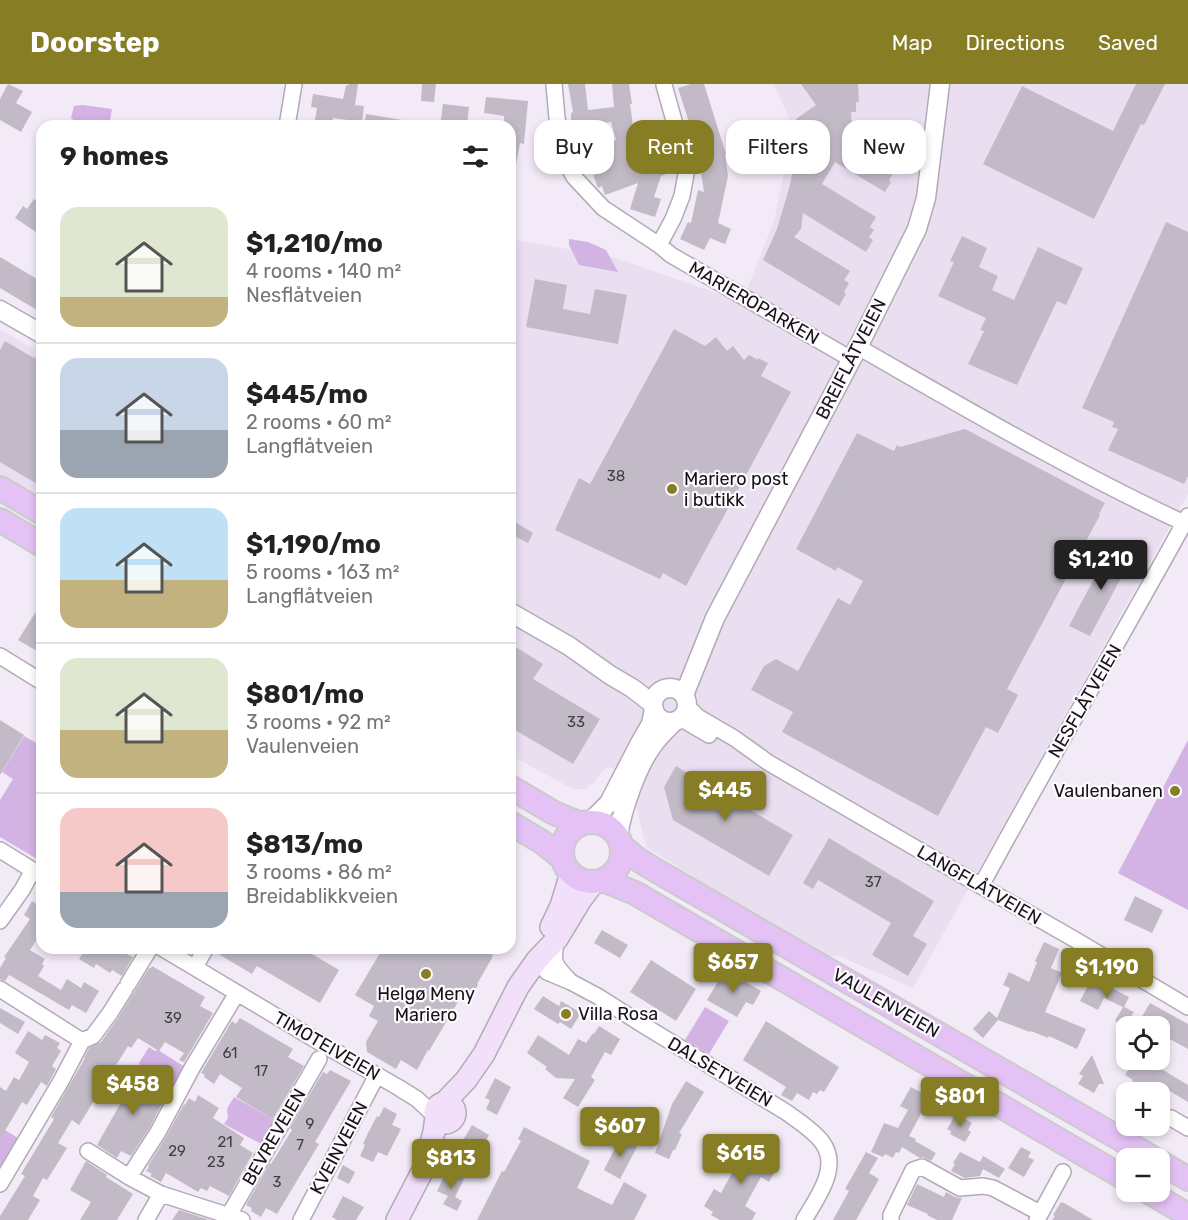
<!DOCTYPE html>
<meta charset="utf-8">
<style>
:root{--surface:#fff;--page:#f2f2f2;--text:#222;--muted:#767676;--line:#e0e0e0;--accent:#867d24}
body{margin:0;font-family:Rubik,sans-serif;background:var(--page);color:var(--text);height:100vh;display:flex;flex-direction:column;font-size:22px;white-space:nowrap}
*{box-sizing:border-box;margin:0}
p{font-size:20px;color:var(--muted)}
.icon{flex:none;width:33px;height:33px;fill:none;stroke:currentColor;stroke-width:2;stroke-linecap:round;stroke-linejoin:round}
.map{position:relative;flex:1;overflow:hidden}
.panel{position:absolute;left:36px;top:36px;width:480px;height:834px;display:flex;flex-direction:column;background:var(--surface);border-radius:18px;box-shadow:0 3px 9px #0003}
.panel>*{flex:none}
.top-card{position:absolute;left:534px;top:36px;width:564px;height:54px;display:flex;gap:12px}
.controls{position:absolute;left:1116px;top:932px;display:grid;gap:12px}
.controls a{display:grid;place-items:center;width:54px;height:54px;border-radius:12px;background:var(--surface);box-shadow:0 3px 9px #0003;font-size:30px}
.price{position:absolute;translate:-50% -51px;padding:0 14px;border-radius:6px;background:var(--accent);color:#fff;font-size:20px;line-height:39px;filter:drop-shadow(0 2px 3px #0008)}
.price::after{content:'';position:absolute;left:50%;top:36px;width:18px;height:14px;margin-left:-9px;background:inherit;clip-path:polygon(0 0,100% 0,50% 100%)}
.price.active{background:#222;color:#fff}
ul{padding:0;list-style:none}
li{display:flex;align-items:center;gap:18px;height:150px;padding:0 24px}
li+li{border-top:2px solid var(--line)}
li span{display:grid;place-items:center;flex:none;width:168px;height:120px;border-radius:18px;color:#555}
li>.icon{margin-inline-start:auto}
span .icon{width:72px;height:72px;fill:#fffc;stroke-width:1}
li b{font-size:26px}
h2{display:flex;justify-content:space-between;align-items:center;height:72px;padding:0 24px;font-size:26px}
.chip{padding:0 21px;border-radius:18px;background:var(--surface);box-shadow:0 3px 9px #0003;font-size:21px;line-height:54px}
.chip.active{background:var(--accent);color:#fff}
header{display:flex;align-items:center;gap:36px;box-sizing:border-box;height:84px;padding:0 30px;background:var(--accent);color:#fff}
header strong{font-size:28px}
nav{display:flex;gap:33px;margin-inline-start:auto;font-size:21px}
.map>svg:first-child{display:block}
</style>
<header>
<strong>Doorstep</strong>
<nav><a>Map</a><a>Directions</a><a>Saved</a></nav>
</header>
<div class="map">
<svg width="1188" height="1136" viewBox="0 0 1188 1136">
<rect width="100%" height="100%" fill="#f2eaf6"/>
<path fill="#eadef1" d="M774 0H1188V410L913 904 839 872H826L761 835 646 763 636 721 613 684H606L601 688 595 698 585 705H573L510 671V155L613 173 742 218 774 137 793 44Z
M0 245 42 270V416L0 392Z"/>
<path fill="#d2b3e3" d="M83 21 112 25 109 42H83L71 34 74 22Z
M569 155 588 158 606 166 618 188 579 181 569 161Z
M24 652 42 662V778L0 753V716L13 695 2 688Z
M1188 656V826L1118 789Z
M705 923 729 937 709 970 685 956Z
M149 963 155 967 158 966 185 983 178 1002 169 998 172 992 167 989 163 994 140 981 139 979Z
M234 1013 275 1036 265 1062 224 1040 228 1034 227 1025Z
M0 1043 18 1054 0 1085Z"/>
<path fill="#c2bbc7" d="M8 0 23 7 16 19 32 28 21 48 0 36V15Z
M350 0H358L355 21 364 22 362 38 333 34 331 42H314L317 24 311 23 313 10 343 15 346 2Z
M422 0H436L434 18 421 17Z
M568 0H585L588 26 614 23 612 0H629L632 20H630L633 42 651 37 661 71 666 70 671 88 661 92 654 113 661 115 655 133 630 125 638 99 605 111 602 102 598 104 593 91 597 90 593 80 602 77 597 63 616 56 611 38 591 40 593 52 573 55 571 35V29L573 28Z
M691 0H704L726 70H725L728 92 718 139 731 145 725 160 710 154 704 166 680 155 688 138 691 139 698 106 704 108 697 63 678 4Z
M801 0H858L859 18H856V28H851L852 48 895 74 889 83 895 86 889 96 891 98 885 108 835 78 822 100 876 133 870 143 874 146 869 153 873 156 866 168 803 129 801 145 794 153 850 187 844 196 849 199 844 208 846 210 839 222 763 176 777 145 790 101 798 59 796 35 816 21Z
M1136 0H1165L1144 41 1141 40 1094 135 983 80 1022 2 1113 47Z
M486 13 528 17 524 60 520 59 516 81H510V42H504V32L484 29Z
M443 20 469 23 467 42H440Z
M366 30 402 36 401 42H364Z
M34 115 42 120V152L15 134 23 122 27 125Z
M1166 138 1188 148V392L1184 400 1108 366 1118 345 1112 343 1114 338 1082 324Z
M962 152 987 164 979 183 998 192 992 206 1014 216 1038 163 1083 184 1066 221 1057 217 1017 301 968 280 984 247 980 246 986 234 938 212 954 178 950 177Z
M0 173 42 198V229L0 204Z
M535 195 567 201 563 225 590 230 595 205 627 211 618 260 526 243Z
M674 245 705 262 716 253 727 267 733 262 744 276 749 271 758 276V274L768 279 761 292 791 308 686 502 663 489 660 495 555 446 579 394 590 400Z
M5 257 34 274 42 272V403L0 378V266Z
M965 345 1105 419 1099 430 1100 431 1007 605 1018 611 998 649 986 643 938 732 782 648 793 628 751 606 764 582 776 575 798 587 838 514 850 521 863 497 837 483 836 487 796 465 857 349 894 367 897 361 900 363Z
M510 435 533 449 528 459 516 453 510 465Z
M1113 459 1128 467 1123 476 1129 479 1090 552 1069 542Z
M42 518V570L18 556Z
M514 562 543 580 533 595 600 635 573 680 510 643V568Z
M0 636 24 651 0 691Z
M676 682 708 701 713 699 716 706 793 751 769 792 673 736 664 703Z
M829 754 934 817 913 852 927 860 908 892 872 871 891 839 818 796 813 805 803 799Z
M1135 812 1163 826 1152 849 1124 836Z
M42 815V848L30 866 45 875 42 880 44 882 38 892 61 906 67 895 81 904 84 898 99 907 86 929 72 921 69 926 9 891 5 897 0 895V884L6 874 4 873 30 835 24 831 32 817 38 821Z
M602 846 628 861 620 874 594 859Z
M1044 858 1059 865 1051 884 1062 889 1045 928 1086 945 1077 965 1049 952 1048 954 1031 947 1030 948 998 936 983 954 973 945 989 927 997 934 1010 904 1003 901 1009 888 1029 898 1037 878 1035 877Z
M86 864H125L123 868 133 873 122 892 112 886 110 889 96 880 94 884 79 875Z
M216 864H302L339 886 320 919 257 882 252 890 215 868Z
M383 864H494L492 874 477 900 478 901 473 910 465 906 429 967 428 966 417 986 401 976 396 985 367 968 366 958 378 937 369 932 374 922 355 911Z
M651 876 696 905 676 937 630 908Z
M152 882 205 913 200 922 213 929 184 978 179 976 184 969 165 958 159 967 138 954 131 964 128 962 79 1041 72 1036 58 1059 67 1064 47 1096 43 1094 33 1112 40 1116 28 1136H0V1132L25 1092 21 1090 54 1035 51 1033 85 974H84L89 964 101 958 118 934 149 884H151Z
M725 886 761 907 753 921 746 918 737 933 707 916Z
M1092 894 1129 913 1124 923 1134 928 1125 942 1115 937 1123 923 1104 914 1098 926 1080 917Z
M543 912 559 922 561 917 581 929 571 945 560 938 558 940 534 925Z
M1150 919 1188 940V965L1168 954 1160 969V942H1151L1140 936Z
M0 924 25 938 18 950 0 939Z
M240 934 293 965 288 973 304 982 273 1035 236 1013 242 1004 220 990 214 1000 204 993 205 991 201 989 232 937 236 940Z
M766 937 839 983 824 1008 820 1006 817 1010 813 1008 809 1016 797 1009 792 1017 781 1011 786 1003 743 976Z
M599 942 620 955 611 971 605 968 591 993 595 996 578 1023 563 1014 575 995 556 994 545 985 547 983 527 969 538 951 569 971 578 955 586 959 593 949 594 950Z
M28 947 42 956 45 951 60 959 57 964 61 967 52 982 56 985 47 1002 41 998 27 1021 22 1018 0 1055V1003L6 1007 14 993 19 996 29 978 15 969Z
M1092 971 1104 1000H1099L1094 1009 1078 1000 1083 992 1079 990Z
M1148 977 1188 1001V1018L1161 1002 1158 1008H1126L1133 996 1125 991 1133 978 1144 985Z
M140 985 161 997 157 1004 167 1010 150 1043 131 1072 121 1067 117 1074 97 1061Z
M330 986 351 997 315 1058 319 1060 277 1130 266 1124 261 1133 251 1127 252 1124 246 1121 270 1079 271 1080 292 1046 290 1044 323 988 327 990Z
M495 994 511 1003 497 1031 486 1025 490 1016 485 1014Z
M686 997 704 1008 679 1049 682 1050 675 1066H673L669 1075 655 1069 672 1020Z
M911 1003 931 1014 926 1021 929 1023 924 1032 921 1030 909 1052 916 1055 915 1057 936 1069 931 1077 923 1073 920 1074 902 1063 899 1069 896 1068 893 1074 885 1070 883 1073 871 1068 884 1039 898 1044 908 1026 900 1022Z
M198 1011 219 1024 213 1034 244 1054 240 1061 253 1069 229 1112 210 1102 207 1107 201 1104 198 1108 166 1089 161 1098 150 1092 152 1090 146 1087 149 1083 148 1082 166 1053 184 1020 185 1021 189 1014 195 1018Z
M384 1023 397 1030 392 1041 401 1045 387 1072 378 1068 373 1078 360 1072 365 1061 363 1060 368 1049 377 1032 379 1033Z
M956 1030 972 1039 968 1046 971 1048 965 1058 950 1050 951 1047 947 1045Z
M472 1041 489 1051 482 1064 479 1062 477 1066 462 1058Z
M524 1043 590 1077 577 1104 612 1121 624 1098 647 1111 634 1136H477L502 1087 504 1088 521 1057 518 1055Z
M620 1054 637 1063 620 1095 604 1086Z
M739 1058 779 1080 769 1098 761 1093 745 1122 756 1129 752 1136H720L711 1131 713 1128 704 1122 714 1105 721 1109 737 1080 730 1075Z
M1021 1063 1031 1068 1028 1073 1034 1076 1024 1093 1008 1084Z
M866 1068 878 1074 869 1089 879 1095 856 1136H833L849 1107 845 1105Z
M960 1068 980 1078 983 1072 1005 1085 999 1094 983 1085 980 1092 965 1094 951 1087 955 1080 953 1079Z
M86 1077 107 1091 106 1093 133 1110 117 1136H80L91 1118 70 1106Z
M343 1081 355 1088 349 1100 337 1094Z
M447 1087 464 1095 455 1113 462 1117 457 1127 443 1120 448 1112 437 1107Z
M917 1100 944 1113 946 1108 955 1113 962 1114 952 1136H937L927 1131 928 1130 907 1121Z
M343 1112 364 1123 356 1136H337L332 1133Z
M1061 1118 1066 1120 1093 1136H1052L1055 1132 1053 1131Z
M179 1126 210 1136H172Z"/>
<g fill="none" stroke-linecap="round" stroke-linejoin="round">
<defs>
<path id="minor" d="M554 0 557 34 563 65 568 82 574 93 603 124 659 161 673 135 682 112 686 90 685 76 664 1
M287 42 294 0
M659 161 671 171 851 275
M858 263C965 324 1072 387 1184 439
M0 572 42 598
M687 622 698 633 734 654 769 679 981 802 1074 855 1188 923
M680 634 709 651
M0 766 42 792
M981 802C1048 678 1120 556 1188 432
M0 837 22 806 33 786
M557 855C552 877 553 880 569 896
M162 864 324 961 396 1002 417 1015 435 1032
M537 876 547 888 571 898 599 913 643 941 786 1028C798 1037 813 1046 822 1058 841 1083 817 1114 804 1136
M195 883 206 864
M128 900 150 864
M0 905 82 957 61 997 0 1100
M82 957 93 952 110 929 125 905
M1171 1034 1188 1044
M88 1067 129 1093
M161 1110 129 1093 158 1048 192 984 237 909
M229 1131 319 975
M146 1136 161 1110 242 1136
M301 1136 377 991
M891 1136V1131L913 1086 922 1083 960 1104 983 1102 993 1104 1040 1129
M1037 1136 1063 1088"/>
<path id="tertiary" d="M0 226 42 250
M510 528 569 562 610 591 632 604 653 620
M653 621a17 17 0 1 1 34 0a17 17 0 1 1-34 0Z
M684 611 715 534 858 263 917 145 926 114 940 0
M590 738 609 719 640 659 651 640 654 625
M618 752C622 726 637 682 653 661 659 652 667 645 675 637"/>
<path id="secondary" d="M551 843 561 822 571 789
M444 1019 466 996 484 970 518 903 537 876 557 855 580 817 594 798
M435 1029a10 10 0 1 1 20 0a10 10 0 1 1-20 0Z
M397 1136 423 1086 434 1048 436 1033"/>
<path id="primary" d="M0 404 42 429
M0 436 42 461
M510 703 554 729 581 740
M562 768a30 30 0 1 1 60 0a30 30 0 1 1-60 0Z
M510 739 542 758 563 775
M622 762 636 774 650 783 1153 1074
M603 796 635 809 1126 1095
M1160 1078 1188 1095
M1147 1107 1188 1131"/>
</defs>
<use href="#minor" stroke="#b2abb7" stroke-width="18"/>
<use href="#tertiary" stroke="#b2abb7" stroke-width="21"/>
<use href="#secondary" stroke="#b2abb7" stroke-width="24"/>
<use href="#primary" stroke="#cccbcc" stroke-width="26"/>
<use href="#minor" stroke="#fff" stroke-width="15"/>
<use href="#tertiary" stroke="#fff" stroke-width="18"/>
<use href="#secondary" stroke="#f2e0fa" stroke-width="21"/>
<use href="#primary" stroke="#e4c2f5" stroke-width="22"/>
</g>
<g fill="#867d24" stroke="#fdfafe" stroke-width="2">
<circle cx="672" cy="405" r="6"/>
<circle cx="1175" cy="707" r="6"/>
<circle cx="426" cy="890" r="6"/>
<circle cx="566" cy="930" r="6"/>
</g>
<g text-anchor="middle" stroke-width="4.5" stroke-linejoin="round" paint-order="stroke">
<g font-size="15" fill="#403d43">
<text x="616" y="397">38</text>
<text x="576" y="643">33</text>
<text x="873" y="803">37</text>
<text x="173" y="939">39</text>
<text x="230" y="974">61</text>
<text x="261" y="992">17</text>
<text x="310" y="1045">9</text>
<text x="225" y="1063">21</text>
<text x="300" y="1066">7</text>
<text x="177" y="1072">29</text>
<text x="216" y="1083">23</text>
<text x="277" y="1103">3</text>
</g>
<g font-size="18" fill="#151317" stroke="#fdfafe">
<text transform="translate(754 219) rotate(30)" y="6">MARIEROPARKEN</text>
<text transform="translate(851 275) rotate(-63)" y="6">BREIFLÅTVEIEN</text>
<text transform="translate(1085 617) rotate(-60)" y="6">NESFLÅTVEIEN</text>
<text transform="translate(979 801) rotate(30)" y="6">LANGFLÅTVEIEN</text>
<text transform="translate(886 919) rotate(30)" y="6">VAULENVEIEN</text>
<text transform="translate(327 962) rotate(30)" y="6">TIMOTEIVEIEN</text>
<text transform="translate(720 988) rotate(31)" y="6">DALSETVEIEN</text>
<text transform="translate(274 1053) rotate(-60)" y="6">BEVREVEIEN</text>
<text transform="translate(339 1064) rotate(-62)" y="6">KVEINVEIEN</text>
</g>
<g font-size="18" fill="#151317" stroke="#fdfafe" text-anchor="start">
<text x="684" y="401">Mariero post<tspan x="684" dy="21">i butikk</tspan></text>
<text x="1163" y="713" text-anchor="end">Vaulenbanen</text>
<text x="426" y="916" text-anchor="middle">Helgø Meny<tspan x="426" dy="21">Mariero</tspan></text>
<text x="578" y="936">Villa Rosa</text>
</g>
</g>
</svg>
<div class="controls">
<a><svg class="icon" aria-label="locate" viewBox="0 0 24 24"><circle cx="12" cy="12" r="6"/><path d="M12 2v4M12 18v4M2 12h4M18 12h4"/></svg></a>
<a>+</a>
<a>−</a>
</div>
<b class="price active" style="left:1101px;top:507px">$1,210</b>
<b class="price" style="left:725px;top:738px">$445</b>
<b class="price" style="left:733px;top:910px">$657</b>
<b class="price" style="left:1107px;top:915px">$1,190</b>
<b class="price" style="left:133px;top:1032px">$458</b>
<b class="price" style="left:960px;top:1044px">$801</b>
<b class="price" style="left:620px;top:1074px">$607</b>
<b class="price" style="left:741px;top:1101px">$615</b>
<b class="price" style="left:451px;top:1106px">$813</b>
<div class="top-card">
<a class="chip">Buy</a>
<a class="chip active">Rent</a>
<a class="chip">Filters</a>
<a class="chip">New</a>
</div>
<section class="panel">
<h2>9 homes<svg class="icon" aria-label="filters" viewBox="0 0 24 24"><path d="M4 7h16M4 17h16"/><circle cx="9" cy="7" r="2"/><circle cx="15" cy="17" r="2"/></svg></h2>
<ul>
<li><span style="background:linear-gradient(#dfe7d0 75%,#c2b280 0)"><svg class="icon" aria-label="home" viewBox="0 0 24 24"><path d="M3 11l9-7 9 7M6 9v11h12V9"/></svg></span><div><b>$1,210/mo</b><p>4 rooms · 140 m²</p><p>Nesflåtveien</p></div></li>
<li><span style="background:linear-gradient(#c9d6e8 60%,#9aa5b1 0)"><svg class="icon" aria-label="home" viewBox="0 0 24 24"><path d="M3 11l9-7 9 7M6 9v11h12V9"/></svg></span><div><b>$445/mo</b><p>2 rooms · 60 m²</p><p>Langflåtveien</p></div></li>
<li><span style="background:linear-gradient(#bfe0f5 60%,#c2b280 0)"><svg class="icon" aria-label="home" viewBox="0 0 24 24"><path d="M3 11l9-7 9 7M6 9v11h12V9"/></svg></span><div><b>$1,190/mo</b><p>5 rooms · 163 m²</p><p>Langflåtveien</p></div></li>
<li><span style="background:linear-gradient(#dfe7d0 60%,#c2b280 0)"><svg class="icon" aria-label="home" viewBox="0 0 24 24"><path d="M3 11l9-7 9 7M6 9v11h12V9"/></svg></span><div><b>$801/mo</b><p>3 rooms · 92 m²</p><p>Vaulenveien</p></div></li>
<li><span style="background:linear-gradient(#f6c9c9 70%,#9aa5b1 0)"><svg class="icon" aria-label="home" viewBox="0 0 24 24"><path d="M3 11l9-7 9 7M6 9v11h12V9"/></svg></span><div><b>$813/mo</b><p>3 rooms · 86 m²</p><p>Breidablikkveien</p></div></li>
</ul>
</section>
</div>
